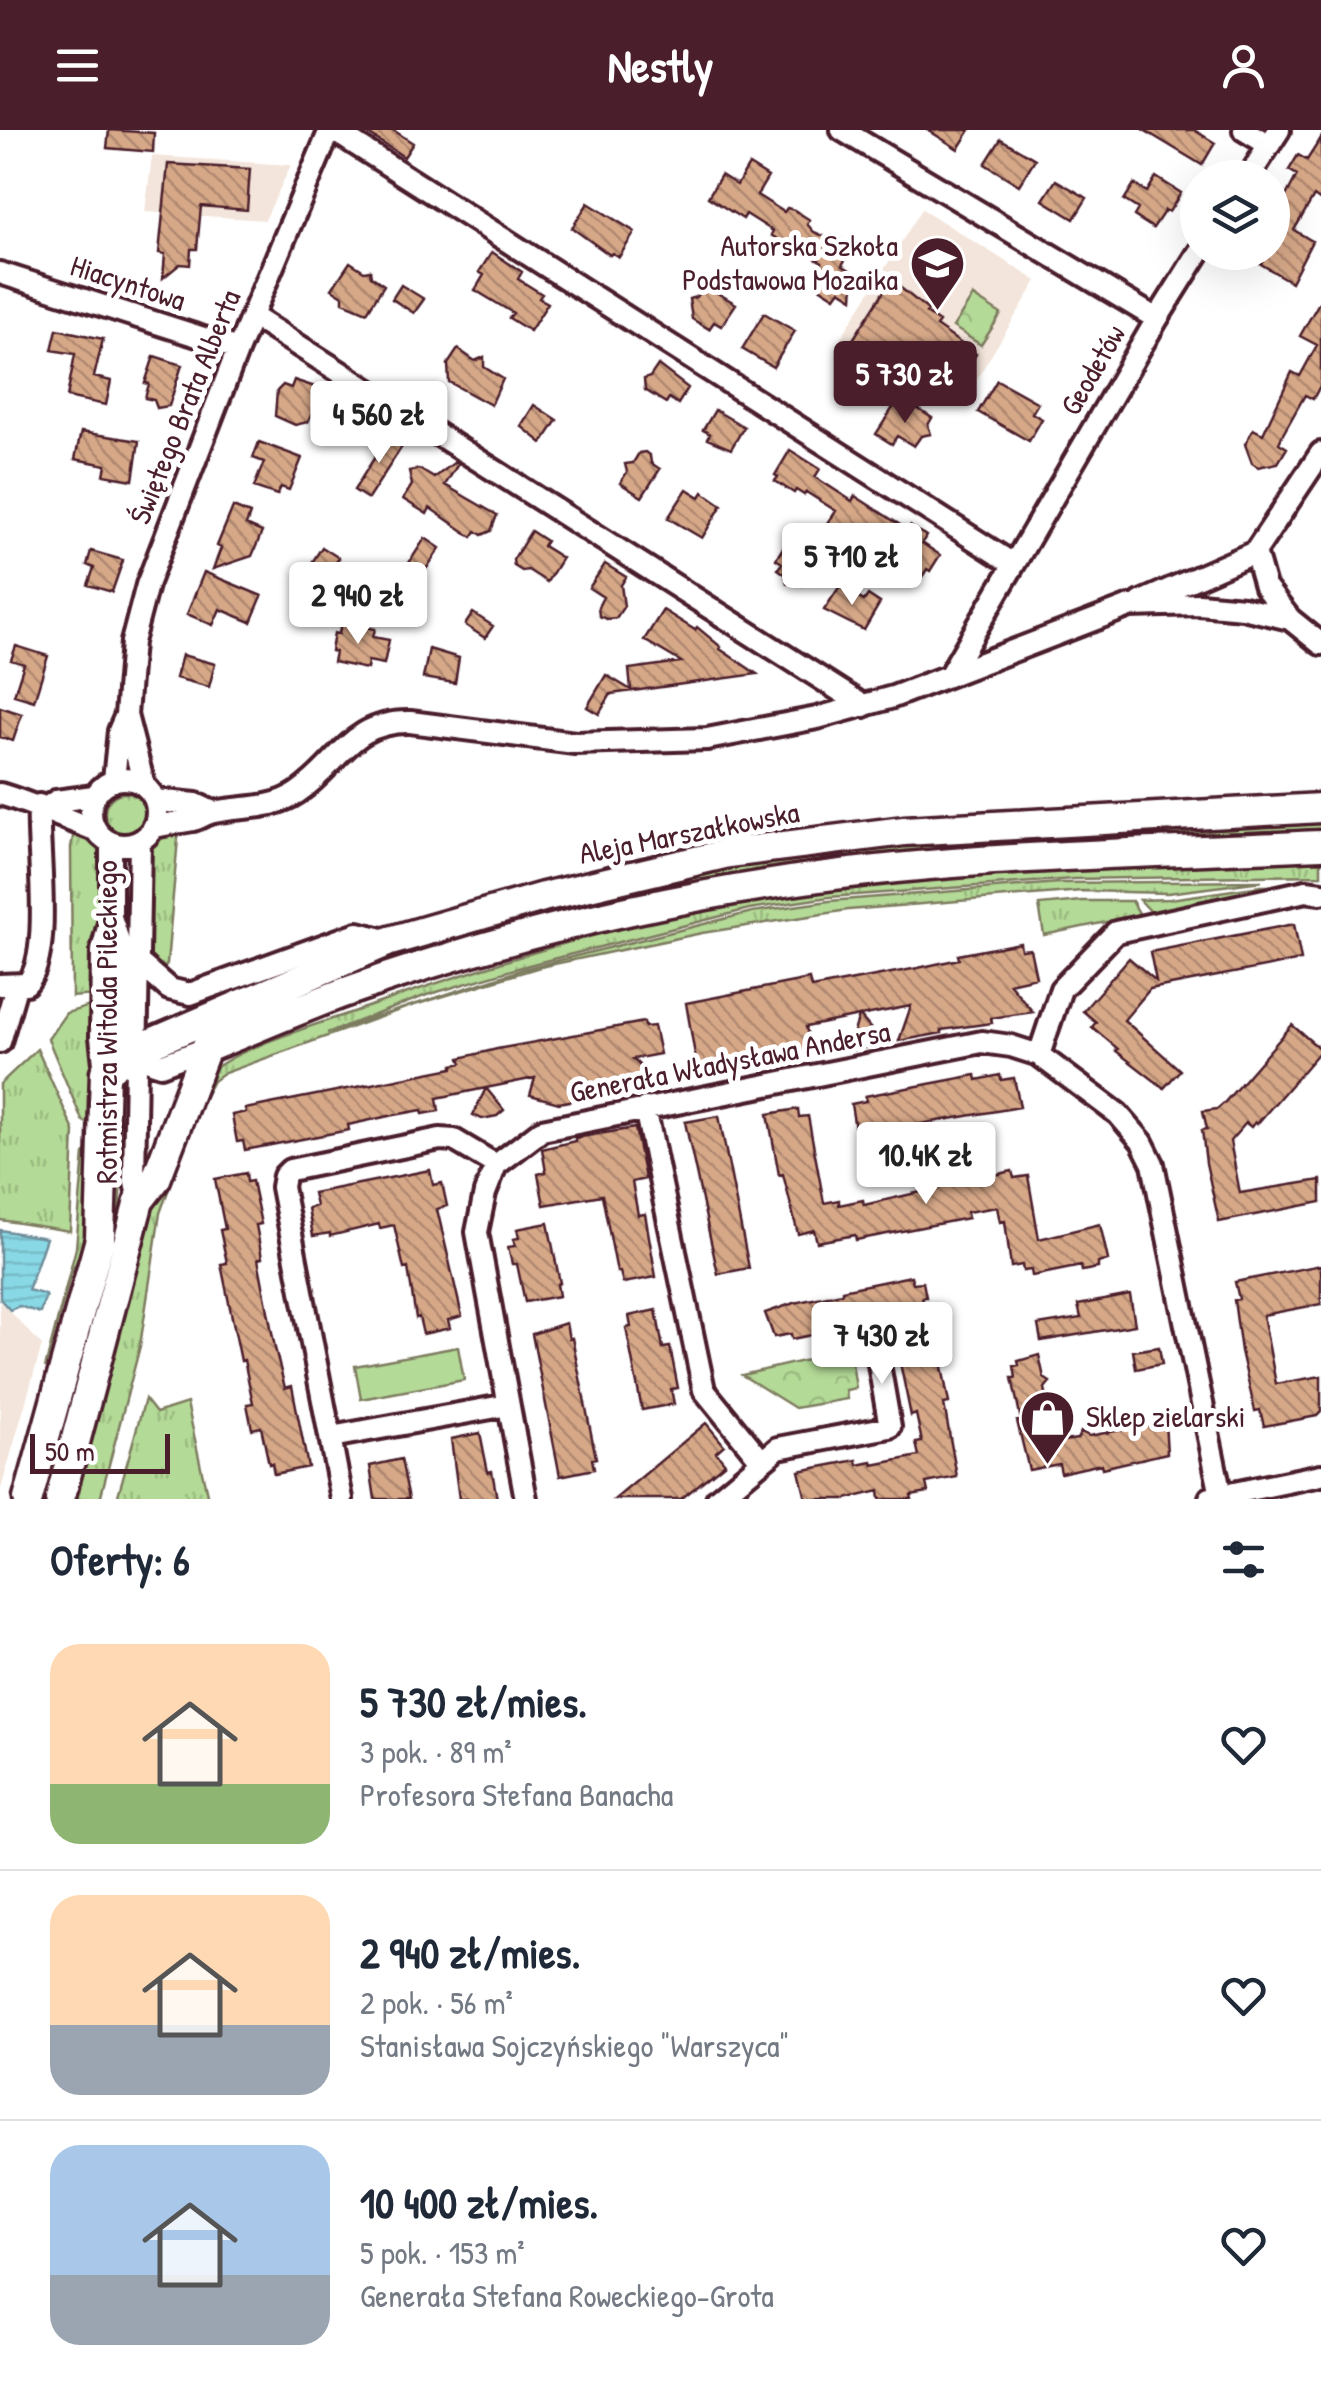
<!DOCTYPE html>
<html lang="pl">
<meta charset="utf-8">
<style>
:root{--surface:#fff;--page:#f2f2f3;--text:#1f2937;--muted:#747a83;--line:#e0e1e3;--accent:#4a1f2b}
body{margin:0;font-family:"Patrick Hand",sans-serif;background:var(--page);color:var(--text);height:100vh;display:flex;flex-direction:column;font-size:38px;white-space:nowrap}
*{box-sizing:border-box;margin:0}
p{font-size:32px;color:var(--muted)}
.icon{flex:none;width:55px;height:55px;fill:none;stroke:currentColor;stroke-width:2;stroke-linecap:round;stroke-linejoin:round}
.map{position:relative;height:1369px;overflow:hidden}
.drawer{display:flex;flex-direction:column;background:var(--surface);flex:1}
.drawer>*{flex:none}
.controls{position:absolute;left:1180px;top:30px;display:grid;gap:20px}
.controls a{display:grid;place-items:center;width:110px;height:110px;border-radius:50%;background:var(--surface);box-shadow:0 10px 40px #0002;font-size:50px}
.scale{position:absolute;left:30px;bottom:25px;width:140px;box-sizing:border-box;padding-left:10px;border:5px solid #4a1f2b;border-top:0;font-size:28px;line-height:35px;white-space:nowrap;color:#4a1f2b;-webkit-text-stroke:8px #fff;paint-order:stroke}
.price{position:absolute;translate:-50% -85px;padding:0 22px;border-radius:10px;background:#fff;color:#222;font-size:32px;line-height:65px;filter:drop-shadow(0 2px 5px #0008)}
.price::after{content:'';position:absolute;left:50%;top:60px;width:30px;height:22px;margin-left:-15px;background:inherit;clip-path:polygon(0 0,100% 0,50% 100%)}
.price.on{background:var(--accent);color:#fff}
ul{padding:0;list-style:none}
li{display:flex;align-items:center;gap:30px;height:250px;padding:0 50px}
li+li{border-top:2px solid var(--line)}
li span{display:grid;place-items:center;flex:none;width:280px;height:200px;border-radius:30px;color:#555}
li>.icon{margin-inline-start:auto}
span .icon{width:120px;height:120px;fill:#fffc;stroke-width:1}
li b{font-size:42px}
h2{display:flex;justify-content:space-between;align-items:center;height:120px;padding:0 50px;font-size:42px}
header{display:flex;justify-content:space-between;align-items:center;height:130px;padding:0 50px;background:var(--accent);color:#fff;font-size:45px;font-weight:700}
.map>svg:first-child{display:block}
</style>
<header><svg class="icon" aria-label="menu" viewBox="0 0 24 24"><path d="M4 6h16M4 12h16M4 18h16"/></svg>Nestly<svg class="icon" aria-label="person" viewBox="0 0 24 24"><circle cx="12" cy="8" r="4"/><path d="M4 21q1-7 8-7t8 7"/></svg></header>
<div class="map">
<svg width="1321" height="1369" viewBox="0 0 1321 1369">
<defs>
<pattern id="grass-tufts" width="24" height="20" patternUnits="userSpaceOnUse" patternTransform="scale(2.5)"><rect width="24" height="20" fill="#b3da96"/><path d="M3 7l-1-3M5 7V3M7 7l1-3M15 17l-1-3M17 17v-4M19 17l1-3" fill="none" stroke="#9bbb81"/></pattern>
<pattern id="forest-crowns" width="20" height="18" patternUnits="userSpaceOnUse" patternTransform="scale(2.5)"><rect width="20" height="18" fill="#b3da96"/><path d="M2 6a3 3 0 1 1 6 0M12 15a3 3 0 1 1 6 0" fill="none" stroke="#9bbb81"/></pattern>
<pattern id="water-rules" width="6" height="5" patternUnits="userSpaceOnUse" patternTransform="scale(2.5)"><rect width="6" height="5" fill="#88d8e6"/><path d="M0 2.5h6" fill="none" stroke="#77b9c5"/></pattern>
<pattern id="building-back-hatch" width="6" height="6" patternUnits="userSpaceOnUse" patternTransform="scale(2.5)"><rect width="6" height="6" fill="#d6a888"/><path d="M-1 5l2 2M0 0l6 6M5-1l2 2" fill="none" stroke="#b0886f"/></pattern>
</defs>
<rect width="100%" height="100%" fill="#fff"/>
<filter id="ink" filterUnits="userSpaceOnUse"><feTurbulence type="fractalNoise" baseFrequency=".01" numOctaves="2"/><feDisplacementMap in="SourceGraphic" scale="20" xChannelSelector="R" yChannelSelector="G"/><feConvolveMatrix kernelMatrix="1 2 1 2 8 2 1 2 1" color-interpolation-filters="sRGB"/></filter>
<g filter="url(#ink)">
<path fill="#f3e5db" d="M152 26 291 35 265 90 145 82Z
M922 79 1037 151 965 268 906 233 894 250 837 214Z
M0 1171 42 1215 0 1362Z"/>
<path fill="url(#grass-tufts)" stroke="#7e7c60" stroke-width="2.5" d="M105 683a20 20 0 1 1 40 0a20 20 0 1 1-40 0Z
M1321 687V705L776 743 175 921 173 914 395 825 519 786 702 738 847 716Z
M75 697C85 702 99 712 103 723 112 745 98 793 96 818 94 833 95 850 94 865L72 867 71 717Z
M179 697 167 834 161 843 150 828 147 813V725L159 708Z
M1321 726V745L1073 749 829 767 749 779 525 836 427 865 327 903 524 839 752 782 829 771 1059 753 1262 751 1168 763 1082 761 848 780 702 803 540 837 408 877 222 944 213 951 200 975 192 973C197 961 202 950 212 941 239 917 322 893 359 880 508 827 664 780 821 758 986 735 1155 734 1321 726Z
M1261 756H1288L1152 783 1140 770 1170 769Z
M1081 771H1132L1140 785 1044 805 1039 775Z
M90 876 95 879 94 995 90 996 82 990 48 909 66 883Z
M37 919 74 1001 70 1101 0 1090V954Z
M183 998 190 1001 160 1083 140 1216 100 1369H71L148 1090Z
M123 1007 118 1104 73 1278 70 1259 115 1010Z
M95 1016 91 1085 84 1117 71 1143 45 1238 76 1118 84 1024Z
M145 1269 156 1283 187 1273 208 1369H117Z"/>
<path fill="url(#forest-crowns)" stroke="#7e7c60" stroke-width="2.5" d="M973 166 1001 184 981 215 953 197Z
M850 1220 856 1258 846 1260 847 1269 795 1278 742 1245Z"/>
<path fill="#b3da96" stroke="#7e7c60" stroke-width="2.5" d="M458 1217 464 1250 361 1269 355 1236Z"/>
<path fill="url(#water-rules)" stroke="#6f8e9b" stroke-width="2.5" d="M0 1100 46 1108 28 1160 46 1165 40 1183 19 1176 10 1180 0 1169Z"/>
<path fill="url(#building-back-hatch)" stroke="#4a1f2b" stroke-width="2.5" d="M109 0 154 3 153 22 107 18Z
M362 0H393L413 13 404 27Z
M928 0H970L958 19Z
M1144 0H1194L1215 13 1202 35Z
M1321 8V71L1314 66 1294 100 1312 111 1291 152 1261 134 1268 122H1272V93L1297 45 1289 40 1298 25 1307 30Z
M1001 9 1035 29 1019 55 985 34Z
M168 34 250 39 247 80 201 76 197 119H191L190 135 180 134 163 148 165 124 159 123Z
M749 35 768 47 757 65 784 82 787 78 794 80 810 90 807 94 814 102 835 111 838 107 853 117 842 135 859 146 854 155 853 168 840 160 835 167 810 151 822 132 794 115 792 119 771 105 773 101 746 84 743 89 708 67 721 45 737 55Z
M1156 47 1181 63 1169 82 1165 80 1153 98 1134 86 1138 79 1124 70 1134 54 1147 62Z
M1056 50 1087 68 1074 89 1043 70Z
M588 73 635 102 619 127 612 123 610 125 572 98Z
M492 122 522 142 518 149 542 164 539 168 548 173 530 201 509 188 513 183 475 160 484 145 479 142Z
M350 132 364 141 370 140 371 146 384 155 367 182 343 172V166L332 159Z
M891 150 928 180 926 183 939 192 936 196 976 224 958 253 903 220 894 234 852 211Z
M401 155 424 169 414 183 392 169Z
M704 155 736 174 721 196 714 192 709 199 692 189 689 169 696 167Z
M1321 169V254L1313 269 1305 265 1283 304 1279 313 1287 318 1278 333 1258 337 1252 333 1245 314 1253 299 1263 304 1292 242 1300 246 1317 215 1300 206Z
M764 183 795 201 773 237 742 219Z
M57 199 103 209 94 247 111 251 106 275 67 267 75 224 52 220Z
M458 219 475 231 484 227V237L503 249 491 275 449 252 448 234Z
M154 226 182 235 169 276 157 278 154 270 145 268 149 254 145 253Z
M658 235 688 258 678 274 669 268 666 273 645 260 644 249 650 247Z
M294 250 339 265 331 284 315 277 308 292 295 295 275 286 277 261 283 255 291 258Z
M997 250 1038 273 1032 283 1042 289 1029 311 978 282Z
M534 275 557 290 542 313 521 296Z
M894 276 909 286 915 277 932 288 928 295 931 304 921 306 914 316 897 306 892 314 876 304Z
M715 280 744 297 731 319 707 309 710 304 703 300Z
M81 302 139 311 133 350 104 345 106 335 75 329Z
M390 303 405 312 368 369 354 360Z
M259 312 302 328 289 360 281 357 277 365 254 357 264 332 253 328Z
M790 320 820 339 815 347 852 371 855 366 908 400 910 396 926 406 922 413 940 425 930 441 927 439 919 452 889 429 896 419 858 395 821 454 809 446 803 455 796 451 787 453 785 444 778 439 782 433 776 429 791 405 812 418 836 381 806 362 804 365 796 360 794 363 775 351 778 347 775 345Z
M645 322 650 326 651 333 660 339 642 367 620 353 627 342 625 334 633 333 639 323Z
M455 332 458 334 445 355 497 385 491 401 482 405 476 401 472 407 430 378 427 384 403 369 412 355 409 341 419 339 434 348Z
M687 359 700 367 703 362 722 375 702 408 668 388Z
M233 377 250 384 246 395 262 402 252 426 213 439 221 418 217 416Z
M531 401 546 411 543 416 562 428 547 452 528 440 522 441 514 436 513 430Z
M425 408 440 418 413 459 398 450Z
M322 417 339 428 328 444 311 434Z
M91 421 123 430 112 462 88 455 94 438 87 435Z
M605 434 626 447 621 455 624 476 616 488 606 489 599 486 598 477 603 467 589 458Z
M204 442 262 466 251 492 220 479 213 495 187 484Z
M840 456 864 471 868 465 880 473 864 500 824 480Z
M663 480 695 500 697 497 721 517 720 519 757 544 611 564 599 584 587 577 606 545 631 560 629 539 681 532 644 510Z
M473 483 493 496 485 508 465 495Z
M341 493 375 499 373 507 389 510 384 534 368 531 367 539 333 532 335 522 331 521 334 503 339 504Z
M16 516 48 526 34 571 14 565 24 534 11 530Z
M429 519 459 528 455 553 423 548Z
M182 525 215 534 209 557 176 548Z
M0 577 22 584 13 611 0 607Z
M1294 794 1301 830 1150 859 1124 890 1180 940 1164 958 1116 921 1118 919 1092 897 1096 892 1083 881 1129 828 1156 851 1150 822Z
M1020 813 1021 820 1030 819 1036 847 1009 853 1033 882 991 888 992 893 941 900 942 903 899 911 911 876 860 886 880 910 874 916 848 921 859 886 806 897 812 926 699 948 686 873 809 849 811 858 918 838 959 829 958 825Z
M644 892 645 897 654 896 660 924 633 929 656 952 640 963 638 956 609 963 588 956 590 967 559 973 530 965 535 948 486 958 504 980 497 986 482 989 473 985 486 958 437 968 439 981 423 984 422 980 389 986 348 995 349 1000 245 1020 243 1011 237 1012 232 985 246 982 245 979 453 938V935L462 933 460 928 497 919Z
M1292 895 1321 920 1257 994 1255 992 1251 997 1246 993 1230 1011 1240 1063 1321 1050V1072L1219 1092 1206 1033 1202 1000 1207 999 1203 981 1217 979 1224 973Z
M976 945 977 950 1000 945 1001 950 1014 948 1020 977 856 1005 851 974 866 971 865 966Z
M798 979 799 987 808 986 824 1073 839 1070V1075L863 1070 864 1075 1012 1041 1014 1048 1028 1046 1039 1109 1100 1094 1108 1130 1098 1133V1138L1082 1141 1081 1136 1032 1146 1031 1140 1023 1141 1022 1135 1011 1137 1005 1091 1000 1092 997 1077 967 1082 968 1088 856 1110 855 1105 817 1112 814 1100 798 1104 783 1044 779 1045 768 984Z
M719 986 749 1138 718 1144 685 992Z
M635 998 645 1049 632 1052 638 1085 645 1084 656 1147 623 1153 620 1142H617L602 1065 544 1075 538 1044 546 1042 542 1019 575 1011V1008Z
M430 1040 433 1055 442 1053 447 1076 437 1079 462 1186 448 1190 450 1198 423 1204 419 1187 416 1188 408 1138 404 1139 394 1095 380 1098 379 1094 330 1106V1103L313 1106 308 1078 316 1076 313 1063Z
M246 1043 247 1052 252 1051 261 1094 256 1095 262 1128 258 1129 275 1218 285 1258 292 1256 308 1337 274 1344 272 1333 269 1334 261 1297 252 1299 247 1274 253 1273 244 1230 241 1231 221 1134 227 1133 220 1100 225 1099 215 1049Z
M548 1093 560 1153 557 1154 559 1166 525 1172 517 1134H512L508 1117 515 1116 513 1109 519 1108 517 1099Z
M1321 1135V1174L1263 1185 1276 1254 1321 1246V1282L1317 1286 1264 1296 1260 1280 1255 1281 1241 1221 1234 1170 1239 1169 1235 1152Z
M911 1146 913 1153 923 1152 926 1167H922L934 1222 939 1221 949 1273 944 1274 957 1347 926 1353 928 1362 911 1365 912 1369H880L879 1361 846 1369H806L799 1341 857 1330 858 1335 872 1332 873 1335 919 1326 916 1313 922 1312 916 1284 911 1286 891 1189 792 1209 791 1204 774 1207 765 1183 794 1173 842 1163V1160Z
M1130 1165 1135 1195 1041 1211 1038 1195 1081 1188 1078 1175Z
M656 1180 663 1218 670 1217 678 1258 671 1259 674 1274 642 1280 626 1198 631 1197 629 1186Z
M566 1193 569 1209 572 1208 596 1328 592 1329 594 1339 560 1346 532 1204Z
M1159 1217 1162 1234 1136 1239 1133 1221Z
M1039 1225 1044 1248 1050 1252 1045 1258 1053 1302 1064 1311 1077 1309 1081 1302 1089 1306 1121 1300 1131 1292 1138 1297 1165 1292 1167 1323 1102 1338 1101 1334 1061 1343 1059 1334 1029 1340 1017 1291 1021 1290 1012 1248H1016L1014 1236 1019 1235 1018 1231Z
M706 1293 724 1315 716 1322 725 1333 681 1369H615Z
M480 1303 488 1342 492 1341 497 1369H459L451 1309Z
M401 1329 409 1369H375L370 1336Z"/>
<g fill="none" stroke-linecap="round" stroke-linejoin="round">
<defs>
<path id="minor" d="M333 0 1013 434
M842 0 1157 189
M1244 0 1269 15
M1248 48 1279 0
M0 143 238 219
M252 186 864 576
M1255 422 1265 457 1290 489
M1141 472 1255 422 1321 323
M950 544 1157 189 1199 122
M126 585 144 655
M91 682a33 33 0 1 1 66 0a33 33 0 1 1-66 0Z
M114 650 119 601 126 585 132 512 147 455 238 219 330 0
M0 664C34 674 62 688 95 700
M155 670 196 674 213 682
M46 678 56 671 94 666
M155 697C167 694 180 692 193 690 200 688 207 683 214 682 242 676 272 680 297 663 341 633 350 591 410 592L575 613 707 609 817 588 893 567 1130 476 1199 474 1243 478 1290 489 1321 514
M111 787C115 800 121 813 121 826 123 867 109 922 161 935L206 918
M137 831 169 859 190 864 358 803 390 811
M0 855 26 854C54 828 36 716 39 675
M0 912 16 857
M1039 925 1061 859 1116 802 1306 761 1321 763
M105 942 101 907 102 821 111 785V713
M645 978 704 1260 761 1330
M496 1035 485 1063 477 1102 526 1369
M139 1071 134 1048 140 712
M331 1307 508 1275
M1210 1368 1321 1345
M342 1369 282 1057 284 1046 290 1040 440 1009 454 1010 496 1035 542 1000 982 912 1011 916 1039 925 1118 984 1142 1012 1153 1034 1221 1366
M717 1369 778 1318 890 1297 876 1217"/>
<path id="major" d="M28 1369 100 1109 105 942 135 920 390 811 543 767 729 723 904 701 1321 678
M60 1369 139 1071 156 1049 206 918C251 900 295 881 340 864 479 814 624 777 771 754 952 725 1138 724 1321 715"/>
</defs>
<use href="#minor" stroke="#4a1f2b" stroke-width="28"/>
<use href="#major" stroke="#4a1f2b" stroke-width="35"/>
<use href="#minor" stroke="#fff" stroke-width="20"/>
<use href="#major" stroke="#fff" stroke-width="28"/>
</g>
</g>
<defs>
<symbol id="school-pin" viewBox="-11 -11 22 30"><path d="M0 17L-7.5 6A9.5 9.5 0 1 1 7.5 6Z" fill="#4a1f2b" stroke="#fff"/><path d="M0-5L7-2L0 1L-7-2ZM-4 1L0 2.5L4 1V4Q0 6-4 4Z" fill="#fff"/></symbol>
<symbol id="shop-pin" viewBox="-11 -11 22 30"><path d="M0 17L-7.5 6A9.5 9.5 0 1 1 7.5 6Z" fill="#4a1f2b" stroke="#fff"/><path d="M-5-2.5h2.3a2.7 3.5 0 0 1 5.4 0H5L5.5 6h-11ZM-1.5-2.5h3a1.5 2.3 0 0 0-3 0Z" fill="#fff"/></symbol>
</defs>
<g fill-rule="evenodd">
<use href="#school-pin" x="906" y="102" width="63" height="86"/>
<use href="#shop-pin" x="1016" y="1256" width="63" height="86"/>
</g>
<g text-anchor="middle" stroke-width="10" stroke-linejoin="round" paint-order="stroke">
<g font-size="30" fill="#4a1f2b" stroke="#fff" text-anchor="end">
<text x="898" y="126">Autorska Szkoła<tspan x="898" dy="34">Podstawowa Mozaika</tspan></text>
<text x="1086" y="1297" text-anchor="start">Sklep zielarski</text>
</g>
<g font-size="30" fill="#4a1f2b" stroke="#fff">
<text transform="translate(128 153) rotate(18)" y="10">Hiacyntowa</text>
<text transform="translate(1093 240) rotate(-60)" y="10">Geodetów</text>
<text transform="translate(185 277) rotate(-68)" y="10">Świętego Brata Alberta</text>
<text transform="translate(689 703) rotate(-11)" y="10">Aleja Marszałkowska</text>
<text transform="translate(107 892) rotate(-90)" y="10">Rotmistrza Witolda Pileckiego</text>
<text transform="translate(730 932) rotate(-11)" y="10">Generała Władysława Andersa</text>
</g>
</g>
</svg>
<div class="controls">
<a><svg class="icon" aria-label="layers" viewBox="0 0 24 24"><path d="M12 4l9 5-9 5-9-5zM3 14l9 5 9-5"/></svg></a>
</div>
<div class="scale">50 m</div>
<b class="price on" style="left:905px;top:296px">5 730 zł</b>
<b class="price" style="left:379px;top:336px">4 560 zł</b>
<b class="price" style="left:852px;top:478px">5 710 zł</b>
<b class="price" style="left:358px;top:517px">2 940 zł</b>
<b class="price" style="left:926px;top:1077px">10.4K zł</b>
<b class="price" style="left:882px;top:1257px">7 430 zł</b>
</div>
<section class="drawer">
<h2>Oferty: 6<svg class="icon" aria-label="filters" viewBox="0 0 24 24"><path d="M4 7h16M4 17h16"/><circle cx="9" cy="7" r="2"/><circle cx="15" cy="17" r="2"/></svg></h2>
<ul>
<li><span style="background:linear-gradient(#ffd9b3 70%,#8fb573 0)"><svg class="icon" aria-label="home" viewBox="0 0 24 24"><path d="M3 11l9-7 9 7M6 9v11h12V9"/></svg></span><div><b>5 730 zł/mies.</b><p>3 pok. · 89 m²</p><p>Profesora Stefana Banacha</p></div><svg class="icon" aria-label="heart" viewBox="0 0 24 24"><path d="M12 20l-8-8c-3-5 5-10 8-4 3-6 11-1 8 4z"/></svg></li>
<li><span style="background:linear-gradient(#ffd9b3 65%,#9aa5b1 0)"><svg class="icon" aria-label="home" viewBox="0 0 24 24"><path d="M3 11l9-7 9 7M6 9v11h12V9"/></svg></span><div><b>2 940 zł/mies.</b><p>2 pok. · 56 m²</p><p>Stanisława Sojczyńskiego &quot;Warszyca&quot;</p></div><svg class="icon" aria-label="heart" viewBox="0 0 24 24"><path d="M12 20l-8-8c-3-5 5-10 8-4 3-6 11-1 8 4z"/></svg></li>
<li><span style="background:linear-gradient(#a9c7e8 65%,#9aa5b1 0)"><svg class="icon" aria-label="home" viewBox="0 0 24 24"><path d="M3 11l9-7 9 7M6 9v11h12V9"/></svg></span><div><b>10 400 zł/mies.</b><p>5 pok. · 153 m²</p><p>Generała Stefana Roweckiego-Grota</p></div><svg class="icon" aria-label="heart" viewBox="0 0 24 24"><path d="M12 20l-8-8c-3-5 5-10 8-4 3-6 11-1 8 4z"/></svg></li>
</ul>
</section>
